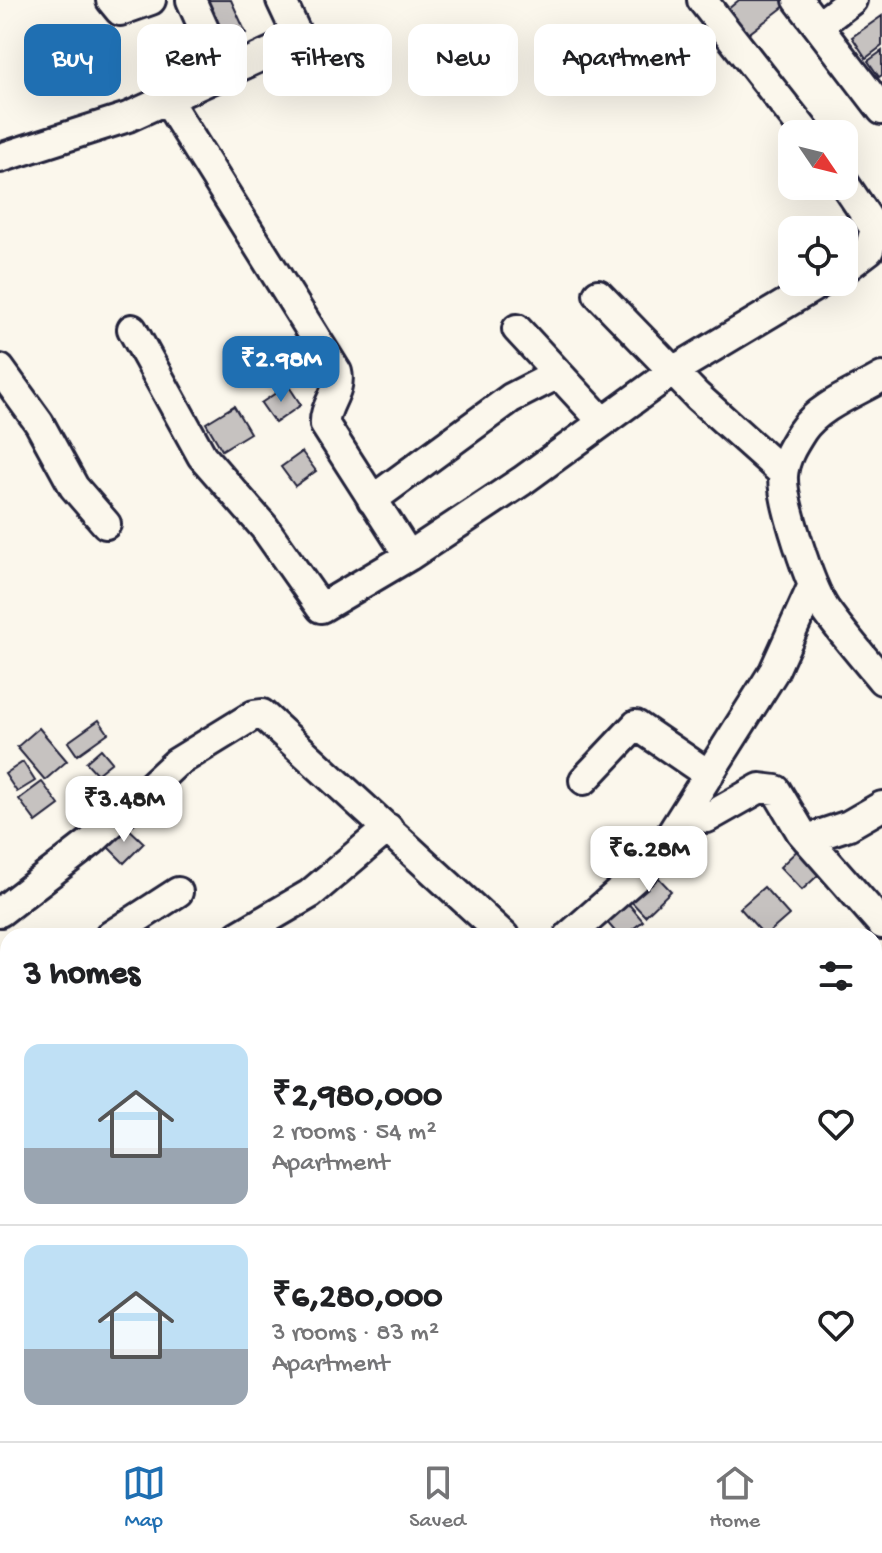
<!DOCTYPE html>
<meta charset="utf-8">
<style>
:root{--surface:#fff;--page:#f6f6f6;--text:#202124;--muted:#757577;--line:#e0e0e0;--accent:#1f6fb2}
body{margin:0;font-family:"Gochi Hand",sans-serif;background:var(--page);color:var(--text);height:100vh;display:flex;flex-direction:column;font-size:30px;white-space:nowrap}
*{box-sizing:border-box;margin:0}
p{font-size:26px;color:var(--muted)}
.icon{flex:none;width:44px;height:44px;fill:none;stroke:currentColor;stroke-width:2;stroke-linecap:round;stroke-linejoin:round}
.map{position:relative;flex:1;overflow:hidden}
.panel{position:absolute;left:0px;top:928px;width:882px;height:514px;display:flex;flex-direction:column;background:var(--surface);border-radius:24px 24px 0 0;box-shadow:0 8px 32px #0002}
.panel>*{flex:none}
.banner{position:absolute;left:24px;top:24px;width:834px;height:72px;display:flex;gap:16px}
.needle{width:52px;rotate:125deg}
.controls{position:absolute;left:778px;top:120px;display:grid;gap:16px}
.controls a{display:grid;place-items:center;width:80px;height:80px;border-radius:16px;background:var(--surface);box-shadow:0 8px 32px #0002;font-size:40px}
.price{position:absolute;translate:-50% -68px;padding:0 18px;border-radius:16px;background:#fff;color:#222;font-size:26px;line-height:52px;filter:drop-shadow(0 2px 4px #0008)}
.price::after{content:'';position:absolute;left:50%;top:48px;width:24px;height:18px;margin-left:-12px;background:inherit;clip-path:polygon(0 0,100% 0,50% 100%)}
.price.active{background:var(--accent);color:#fff}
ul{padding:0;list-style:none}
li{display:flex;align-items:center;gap:24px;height:200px;padding:0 24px}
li+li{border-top:2px solid var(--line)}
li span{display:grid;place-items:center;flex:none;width:224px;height:160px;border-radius:16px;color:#555}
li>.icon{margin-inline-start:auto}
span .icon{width:96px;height:96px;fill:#fffc;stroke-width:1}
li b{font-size:34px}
h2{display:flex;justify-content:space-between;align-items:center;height:96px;padding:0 24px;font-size:34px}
.chip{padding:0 28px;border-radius:16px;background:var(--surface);box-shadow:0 8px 32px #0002;font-size:28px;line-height:72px}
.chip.active{background:var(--accent);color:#fff}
.tab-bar{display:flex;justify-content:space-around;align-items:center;height:112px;border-top:2px solid var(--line);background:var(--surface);font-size:22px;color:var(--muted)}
.tab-bar a{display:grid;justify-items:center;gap:4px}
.tab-bar .active{color:var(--accent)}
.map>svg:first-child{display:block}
</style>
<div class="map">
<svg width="882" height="1441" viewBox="0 0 882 1441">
<rect width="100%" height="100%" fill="#fbf7ec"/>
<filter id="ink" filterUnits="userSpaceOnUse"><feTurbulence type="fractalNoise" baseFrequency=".0125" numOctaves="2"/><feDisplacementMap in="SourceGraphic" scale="16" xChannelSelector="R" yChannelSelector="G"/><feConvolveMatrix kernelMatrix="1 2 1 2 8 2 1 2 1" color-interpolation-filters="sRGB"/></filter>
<g filter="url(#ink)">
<path fill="#c6c2c0" stroke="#22223b" stroke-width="2" d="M208 0H231L246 33 223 44 204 2Z
M739 0H788L790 2 747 35 727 10Z
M882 16V46L866 58 852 37Z
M882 51V75L879 77 868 61Z
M288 385 301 405 275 423 261 403Z
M234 406 250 433 222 450 206 423Z
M302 452 316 471 295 486 281 467Z
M99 720 108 733 77 755 68 742Z
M39 728 67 761 45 780 17 747Z
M101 749 112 762 97 774 86 762Z
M23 762 35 781 17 792 5 774Z
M42 782 59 805 36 822 19 799Z
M125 825 144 843 124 863 105 844Z
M806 842 828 866 802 890 780 867Z
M653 872 671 891 645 916 627 897Z
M764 887 789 915 765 936 740 908Z
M622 896 643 921 624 936H619L600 914Z
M882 1325V1355L874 1361V1332Z
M882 1373V1399L880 1401 874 1394V1380Z
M681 1434H711L712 1436 706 1441H673Z"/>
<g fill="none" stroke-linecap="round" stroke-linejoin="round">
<defs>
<path id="minor" d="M111 0 120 11 151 0
M191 0 224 74
M702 0 807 134
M798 0 882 110
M818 26 852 0
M167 100 337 372C342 392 323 406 325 425L409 556
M0 158 128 117 291 43 295 30 281 0
M844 183 875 229 869 250 844 269
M598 294 697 396 783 473
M132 329 202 456 264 527 321 608 409 556 522 481 673 371 822 282
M517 329 603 422
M0 369 39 423 74 487 106 524
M882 377C857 392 819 406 802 431 793 445 784 459 783 476 782 502 810 586 825 609 842 633 863 657 882 680
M372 500 511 398 558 374
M584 780 636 725 709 775
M687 810 707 818 760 788 776 790 801 832 882 924
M807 839 849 825 882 806
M0 912 92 841 176 763 254 715 262 714 504 936
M110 936 178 892
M238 936 310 894 388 828
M569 936 643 871 666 842 774 671 813 585
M0 999 8 1011
M874 1007 882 999
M0 1039 8 1033
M874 1264 882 1273
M0 1281 8 1276
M627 1434 632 1441
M851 1434 856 1441
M152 1441 165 1434
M309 1441 315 1434
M733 1441 742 1434"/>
<path id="major" d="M0 1249 8 1253
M274 1434 281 1441"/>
</defs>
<use href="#minor" stroke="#22223b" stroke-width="34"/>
<use href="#major" stroke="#22223b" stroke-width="40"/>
<use href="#minor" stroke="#fbf7ec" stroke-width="28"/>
<use href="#major" stroke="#fbf7ec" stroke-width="34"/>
</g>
</g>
</svg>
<div class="controls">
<a><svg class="needle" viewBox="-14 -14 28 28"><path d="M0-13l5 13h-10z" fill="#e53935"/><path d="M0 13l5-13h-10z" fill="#757577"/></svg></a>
<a><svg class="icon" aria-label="locate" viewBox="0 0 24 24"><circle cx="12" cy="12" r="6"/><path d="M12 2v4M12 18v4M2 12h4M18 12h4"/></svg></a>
</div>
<b class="price active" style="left:281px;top:404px">₹2.98M</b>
<b class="price" style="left:124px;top:844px">₹3.48M</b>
<b class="price" style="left:649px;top:894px">₹6.28M</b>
<div class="banner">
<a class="chip active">Buy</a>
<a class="chip">Rent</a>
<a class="chip">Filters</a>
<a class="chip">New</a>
<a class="chip">Apartment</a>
</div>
<section class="panel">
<h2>3 homes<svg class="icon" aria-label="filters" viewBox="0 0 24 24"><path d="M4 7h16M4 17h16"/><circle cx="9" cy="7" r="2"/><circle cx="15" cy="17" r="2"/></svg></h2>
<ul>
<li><span style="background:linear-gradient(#bfe0f5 65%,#9aa5b1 0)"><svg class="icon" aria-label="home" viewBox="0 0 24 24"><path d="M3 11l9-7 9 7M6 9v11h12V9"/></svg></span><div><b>₹2,980,000</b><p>2 rooms · 54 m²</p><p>Apartment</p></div><svg class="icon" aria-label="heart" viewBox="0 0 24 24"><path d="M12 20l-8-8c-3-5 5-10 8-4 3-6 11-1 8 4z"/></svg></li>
<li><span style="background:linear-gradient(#bfe0f5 65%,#9aa5b1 0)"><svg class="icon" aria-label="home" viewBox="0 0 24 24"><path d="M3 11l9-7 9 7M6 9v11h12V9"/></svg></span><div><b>₹6,280,000</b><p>3 rooms · 83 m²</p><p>Apartment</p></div><svg class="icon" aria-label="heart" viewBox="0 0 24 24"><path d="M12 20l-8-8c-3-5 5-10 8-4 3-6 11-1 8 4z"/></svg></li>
</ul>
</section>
</div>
<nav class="tab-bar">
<a class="active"><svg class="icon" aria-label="map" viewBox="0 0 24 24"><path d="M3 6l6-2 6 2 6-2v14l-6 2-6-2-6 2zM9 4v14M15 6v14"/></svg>Map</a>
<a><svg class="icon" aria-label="saved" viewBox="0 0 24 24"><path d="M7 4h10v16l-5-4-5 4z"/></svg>Saved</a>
<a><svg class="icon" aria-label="home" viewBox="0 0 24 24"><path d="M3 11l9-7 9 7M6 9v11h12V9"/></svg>Home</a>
</nav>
